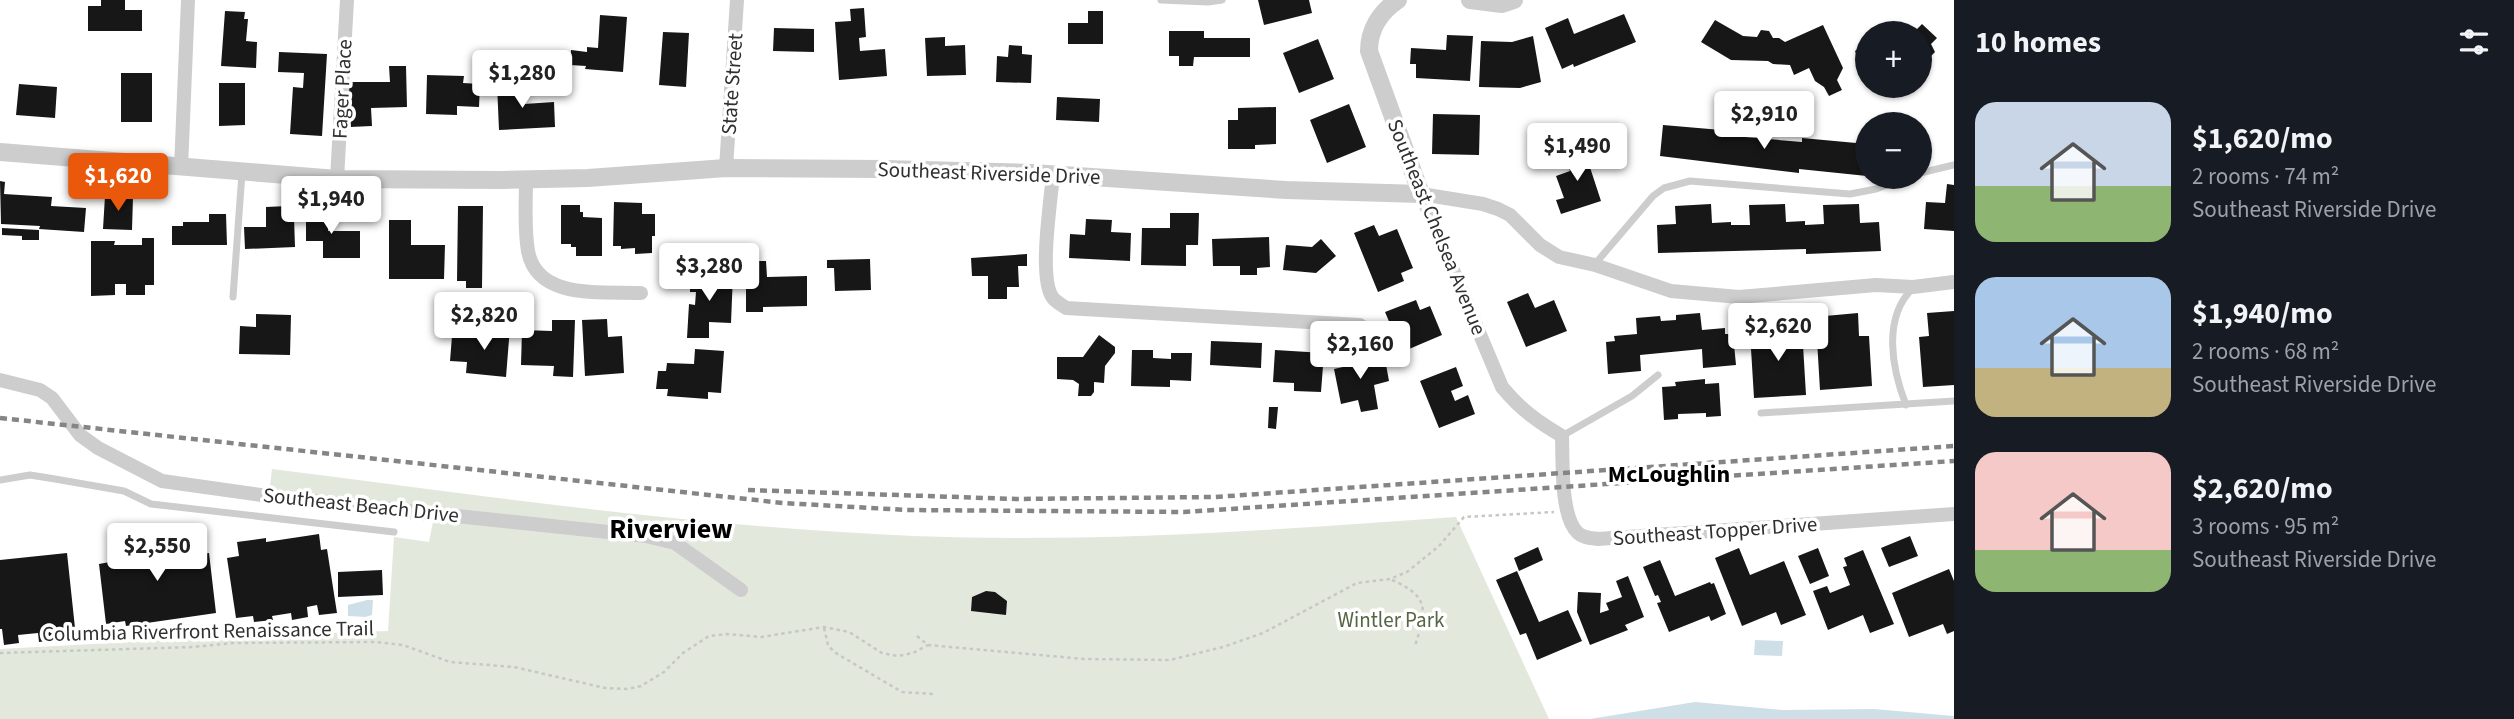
<!DOCTYPE html>
<meta charset="utf-8">
<style>
:root{--surface:#171b24;--page:#20242c;--text:#f1f3f6;--muted:#9ea1a6;--accent:#ea580c}
body{margin:0;font-family:"Source Sans 3",sans-serif;background:var(--page);color:var(--text);height:100vh;display:flex;flex-direction:column;font-size:26px;white-space:nowrap}
*{box-sizing:border-box;margin:0}
p{font-size:23px;color:var(--muted)}
.icon{flex:none;width:38px;height:38px;fill:none;stroke:currentColor;stroke-width:2;stroke-linecap:round;stroke-linejoin:round}
.map{position:relative;flex:1;overflow:hidden}
.details{display:flex;flex-direction:column;background:var(--surface);width:560px}
.details>*{flex:none}
.controls{position:absolute;left:1855px;top:21px;display:grid;gap:14px}
.controls a{display:grid;place-items:center;width:77px;height:77px;border-radius:50%;background:var(--surface);box-shadow:0 2px 5px #0004;font-size:35px}
.price{position:absolute;translate:-50% -60px;padding:0 16px;border-radius:7px;background:#fff;color:#222;font-size:23px;line-height:46px;filter:drop-shadow(0 2px 4px #0008)}
.price::after{content:'';position:absolute;left:50%;top:42px;width:21px;height:16px;margin-left:-10px;background:inherit;clip-path:polygon(0 0,100% 0,50% 100%)}
.price.selected{background:var(--accent);color:#fff}
ul{padding:0;list-style:none}
li{display:flex;align-items:center;gap:21px;height:175px;padding:0 21px}
li span{display:grid;place-items:center;flex:none;width:196px;height:140px;border-radius:21px;color:#555}
li>.icon{margin-inline-start:auto}
span .icon{width:84px;height:84px;fill:#fffc;stroke-width:1}
li b{font-size:30px}
h2{display:flex;justify-content:space-between;align-items:center;height:84px;padding:0 21px;font-size:30px}
main{display:flex;flex:1;min-height:0}
.map>svg:first-child{display:block}
</style>
<main>
<div class="map">
<svg width="1954" height="719" viewBox="0 0 1954 719">
<rect width="100%" height="100%" fill="#fff"/>
<path fill="#e3e8dc" d="M272 469C485 496 698 527 913 536 1095 543 1275 530 1456 517L1549 719H0V649L241 636 388 631 394 537 429 542 433 522 268 504Z"/>
<path fill="#cedfe8" d="M367 600H373L372 615 365 617 348 616V605Z
M1755 640 1783 641 1782 656 1754 655Z
M1695 702 1782 710 1874 709 1954 716V719H1590Z"/>
<path fill="#171717" d="M101 0H125V10H142V31H88V6H101Z
M1258 0H1309L1312 13 1264 25Z
M864 8 866 37 859 38 860 51 885 49 887 76 839 80 835 22 851 21 850 9Z
M225 11 245 12 244 19H248L246 41 257 42 256 68 221 66Z
M1088 11H1103V44H1068V23H1088Z
M1624 14 1636 42 1574 67 1573 64 1562 69 1545 28 1568 18 1574 34Z
M600 15 627 17 623 72 585 69 586 66 570 65 571 50 587 52V47L598 48Z
M1715 20 1743 36 1757 37 1761 30 1769 31 1773 38H1779L1785 42 1823 25 1843 68 1837 80 1842 90 1829 96 1824 87 1815 81 1809 68 1794 75 1790 65 1773 64 1768 61 1731 60 1701 42Z
M1922 24 1937 38 1931 44 1935 52 1923 64 1925 70 1920 73V33H1913Z
M774 28 814 29V52L773 51Z
M1169 31H1204V38H1250V57H1194L1193 66H1179V56H1169Z
M663 32 689 33 686 87 659 85Z
M1447 35 1473 36 1470 81 1416 78V64H1410L1411 48 1446 50Z
M1533 36 1541 82 1520 88 1479 87 1481 41 1512 42Z
M945 37V46L965 45 966 75 927 76 925 38Z
M1318 39 1334 79 1299 93 1283 53Z
M1867 42V71L1861 65 1855 51Z
M1009 45 1022 46V54L1032 55 1031 83 996 82 997 56 1008 57Z
M279 52 327 54 322 136 290 134 293 87 303 88 304 73 278 72Z
M389 66H406L407 107 371 108 372 126 350 127 349 82H390Z
M121 73H152V122H121Z
M427 75 464 76 463 83 480 84 479 107 457 106V115L426 114Z
M219 83H245V125L219 126Z
M524 83V104L554 102 555 127 499 130 497 84Z
M19 84 57 87 55 118 16 115Z
M1057 97 1100 99 1099 122 1056 120Z
M1349 104 1366 147 1327 163 1310 120Z
M1276 107V144L1255 145V149H1228V120H1238V108Z
M1433 114 1480 115 1479 155 1432 154Z
M1663 125 1733 131V136L1802 142V138L1867 144V176L1799 169V173L1660 156Z
M1583 146 1601 201 1561 214 1556 200 1564 198 1556 176 1570 171 1564 152Z
M0 181 5 182 4 194 52 197 51 206 86 208 84 232 39 229 40 226 1 224Z
M1947 184 1954 185V231L1924 229 1926 202 1945 203Z
M105 196 133 197 132 230 103 229Z
M614 202 642 203V214H655V236H652V253L635 254V248L621 249V246H613Z
M1711 204 1712 223 1731 222V225H1750L1749 205 1785 204 1786 222 1805 221V225L1824 224 1823 205 1859 204 1860 223 1879 222 1881 251 1806 254V249L1658 253 1657 225 1676 224 1675 206Z
M561 205H580V212H583V217L602 218V256H576V247H571V244H561Z
M288 206V217H294L295 247 245 249 244 227H266V207Z
M458 206H483L482 288H466V281H457Z
M306 207H329L328 231H360V258H323V241H306Z
M1170 213H1199L1198 245H1186V266L1141 265 1142 228H1170Z
M209 214H226L227 245H172V226H183V222H209Z
M1086 219 1112 220 1111 232 1131 233 1130 261 1069 258 1070 234 1085 235Z
M389 220H411V245H445L444 279H389Z
M1374 225 1379 236 1397 229 1413 268 1401 273 1404 281 1378 292 1354 233Z
M2 228 39 230V240H22V236L2 235Z
M1269 237 1270 267 1257 268V275H1240V266H1213L1212 239Z
M142 238H154V285H145V295H126V284H115V295L91 296V241H115L114 245H142Z
M1321 239 1336 256 1316 273 1283 270 1286 245 1312 247Z
M1027 254V266H1018L1019 287H1007V299H988V276H972L971 258Z
M870 259 871 290 835 291 834 268H827V260Z
M746 261H766L767 277 807 276V306L763 307V312H746Z
M690 273 733 274 731 323 709 322V338H687L689 304 695 305 696 292H690Z
M1528 293 1535 308 1554 300 1567 331 1526 347 1507 302Z
M1416 300 1420 310 1430 306 1442 335 1402 352 1385 312Z
M1954 311V385L1923 387 1919 337 1929 336 1927 313Z
M1700 313 1702 330 1725 328V334H1733L1736 365 1703 368 1702 349 1640 355 1641 371 1608 374 1606 342 1615 341 1614 336 1637 334 1636 318 1660 316 1661 321 1676 320V315Z
M1858 313 1859 336H1869L1872 386 1820 390 1817 340 1827 339 1825 316Z
M256 314 291 315 290 355 239 354 240 326 256 327Z
M607 319 608 337 622 336 624 373 585 376 582 320Z
M552 320H575L573 377 553 376 554 366 521 365 522 330 552 331Z
M1791 322 1793 345H1803L1806 395 1754 398 1751 349 1760 348 1759 324Z
M486 325 510 327 506 377 466 373 467 362 450 361 452 336 484 338Z
M1099 335 1115 347V353L1105 366 1104 383 1094 382V392L1091 396H1078L1079 384 1073 380 1057 379V357H1083Z
M1211 341 1262 343 1261 368 1210 365Z
M695 349 724 351 721 393 708 392V399L667 396 668 389H656L658 371H666L667 363 694 364Z
M1132 350H1153V358L1171 359V353H1192L1191 381 1170 380V387L1131 386Z
M1275 350 1324 353 1321 392 1294 391V383L1273 382Z
M1365 353 1367 363 1385 359 1389 381 1374 385 1378 409 1361 412 1358 400 1341 404 1334 369 1343 367 1341 358Z
M1456 367 1463 386 1451 391 1455 401 1468 395 1475 414 1439 428 1420 381Z
M1705 379V384L1719 383 1721 416 1706 417V413L1678 414V419L1664 420 1662 387 1676 386 1675 382Z
M1269 407H1278L1276 429 1268 428Z
M319 534 321 550 327 549 337 613 319 615 317 605 307 607 308 617 292 620 291 613 272 616 273 620 254 622 253 616 236 618 227 558 239 556 237 542 266 538V542Z
M1910 536 1918 556 1889 567 1881 548Z
M199 540 201 554 209 553 216 613 126 626 125 621 106 624 99 564 110 562 109 548Z
M1538 547 1543 560 1519 571 1514 558Z
M1739 548 1750 575 1784 561 1806 615 1781 625 1776 612 1742 626 1715 558Z
M1818 548 1829 576 1810 584 1798 556Z
M1863 550 1894 624 1870 633 1863 615 1828 630 1813 591 1827 586 1830 593 1850 585 1843 567 1847 566 1844 558Z
M67 553 75 628 54 630 55 640 39 642 38 633 18 635 19 643 4 645 2 629H0V560Z
M1660 560 1675 596 1710 582 1711 584 1714 583 1726 614 1711 621 1709 616 1669 632 1657 603 1661 602 1658 595 1655 596 1643 567Z
M1949 569 1954 581V631L1947 634 1943 624 1909 637 1892 593Z
M382 570 383 595 338 597V572Z
M1517 571 1539 622 1568 610 1582 641 1537 660 1526 633 1520 635 1496 580Z
M1628 576 1644 617 1625 625 1628 630 1590 645 1577 612 1578 592 1601 593 1600 613 1609 610 1606 603 1622 597 1616 581Z
M986 591 995 592 1007 601 1006 615 971 611 972 597Z"/>
<g fill="none" stroke-linecap="round" stroke-linejoin="round">
<path stroke="#c7c7c7" stroke-width="2.5" stroke-dasharray="3.5 3.5" stroke-linecap="butt" d="M1392 580C1431 597 1426 611 1415 646
M824 628 828 645 834 652 902 692 933 694
M917 636 928 645 1084 659 1170 660 1223 647 1263 633 1357 583 1390 579 1407 572 1439 546 1464 517 1554 512
M0 653 193 647 233 643 376 642 403 645 450 662 514 667 605 688 627 689 641 686 664 672 683 653 709 636 727 634 761 637 824 627 849 632 882 653 898 656 913 653 928 645"/>
<path stroke="#cdcdcd" stroke-width="7" d="M1161 0 1208 2 1222 0
M1920 173 1954 165
M1595 264 1653 196 1664 188 1690 181 1850 194 1876 189 1909 177
M233 297 242 173
M1906 405C1892 369 1882 318 1913 288
M1761 413 1954 401
M1562 436 1632 396 1658 375
M0 480 30 475 55 479 124 491 151 504 394 532"/>
<path stroke="#cdcdcd" stroke-width="14" d="M181 168 188 0
M726 168 737 0
M1053 174C1051 200 1038 279 1053 298 1056 302 1062 305 1066 308L1360 325
M337 179 347 0
M526 179C526 203 524 228 528 251 537 301 604 291 641 293
M1421 194 1502 387C1520 409 1538 422 1562 436 1563 460 1560 517 1578 533 1583 538 1591 538 1598 539L1954 514
M1421 194 1483 204 1498 209 1510 215 1540 245 1559 257 1595 265 1671 291 1739 297 1876 285 1913 287 1954 282
M0 380 40 390 52 398 80 435 98 448 162 481 268 496 646 536 675 543 741 590"/>
<path stroke="#cdcdcd" stroke-width="18" d="M1470 0 1502 4 1514 0
M0 152 337 179 502 180 588 178 726 168 884 169 1032 173 1286 190 1421 194 1369 51C1369 30 1380 12 1398 0"/>
<path stroke="#858585" stroke-width="4.5" stroke-dasharray="7 5" stroke-linecap="butt" d="M0 418 783 503 907 510 1184 512 1954 461
M748 490 1016 499 1215 497 1954 446"/>
</g>
<g text-anchor="middle" stroke-width="7" stroke-linejoin="round" paint-order="stroke">
<g font-size="21" fill="#303030" stroke="#fff">
<text transform="translate(732 84) rotate(-86)" y="7">State Street</text>
<text transform="translate(342 89) rotate(-87)" y="7">Fager Place</text>
<text transform="translate(989 173) rotate(2)" y="7">Southeast Riverside Drive</text>
<text transform="translate(1437 227) rotate(68)" y="7">Southeast Chelsea Avenue</text>
<text transform="translate(361 505) rotate(6)" y="7">Southeast Beach Drive</text>
<text transform="translate(1715 531) rotate(-4)" y="7">Southeast Topper Drive</text>
<text transform="translate(208 631) rotate(-1)" y="7">Columbia Riverfront Renaissance Trail</text>
</g>
<g font-size="21" fill="#546642" stroke="#fff">
<text x="1391" y="627">Wintler Park</text>
</g>
<g font-size="24" font-weight="bold" fill="#000" stroke="#fff">
<text x="1669" y="482">McLoughlin</text>
</g>
<g font-size="28" font-weight="bold" fill="#000" stroke="#fff">
<text x="671" y="538">Riverview</text>
</g>
</g>
</svg>
<div class="controls">
<a>+</a>
<a>−</a>
</div>
<b class="price" style="left:522px;top:110px">$1,280</b>
<b class="price" style="left:1764px;top:151px">$2,910</b>
<b class="price" style="left:1577px;top:183px">$1,490</b>
<b class="price selected" style="left:118px;top:213px">$1,620</b>
<b class="price" style="left:331px;top:236px">$1,940</b>
<b class="price" style="left:709px;top:303px">$3,280</b>
<b class="price" style="left:484px;top:352px">$2,820</b>
<b class="price" style="left:1778px;top:363px">$2,620</b>
<b class="price" style="left:1360px;top:381px">$2,160</b>
<b class="price" style="left:157px;top:583px">$2,550</b>
</div>
<section class="details">
<h2>10 homes<svg class="icon" aria-label="filters" viewBox="0 0 24 24"><path d="M4 7h16M4 17h16"/><circle cx="9" cy="7" r="2"/><circle cx="15" cy="17" r="2"/></svg></h2>
<ul>
<li><span style="background:linear-gradient(#c9d6e8 60%,#8fb573 0)"><svg class="icon" aria-label="home" viewBox="0 0 24 24"><path d="M3 11l9-7 9 7M6 9v11h12V9"/></svg></span><div><b>$1,620/mo</b><p>2 rooms · 74 m²</p><p>Southeast Riverside Drive</p></div></li>
<li><span style="background:linear-gradient(#a9c7e8 65%,#c2b280 0)"><svg class="icon" aria-label="home" viewBox="0 0 24 24"><path d="M3 11l9-7 9 7M6 9v11h12V9"/></svg></span><div><b>$1,940/mo</b><p>2 rooms · 68 m²</p><p>Southeast Riverside Drive</p></div></li>
<li><span style="background:linear-gradient(#f6c9c9 70%,#8fb573 0)"><svg class="icon" aria-label="home" viewBox="0 0 24 24"><path d="M3 11l9-7 9 7M6 9v11h12V9"/></svg></span><div><b>$2,620/mo</b><p>3 rooms · 95 m²</p><p>Southeast Riverside Drive</p></div></li>
</ul>
</section>
</main>
